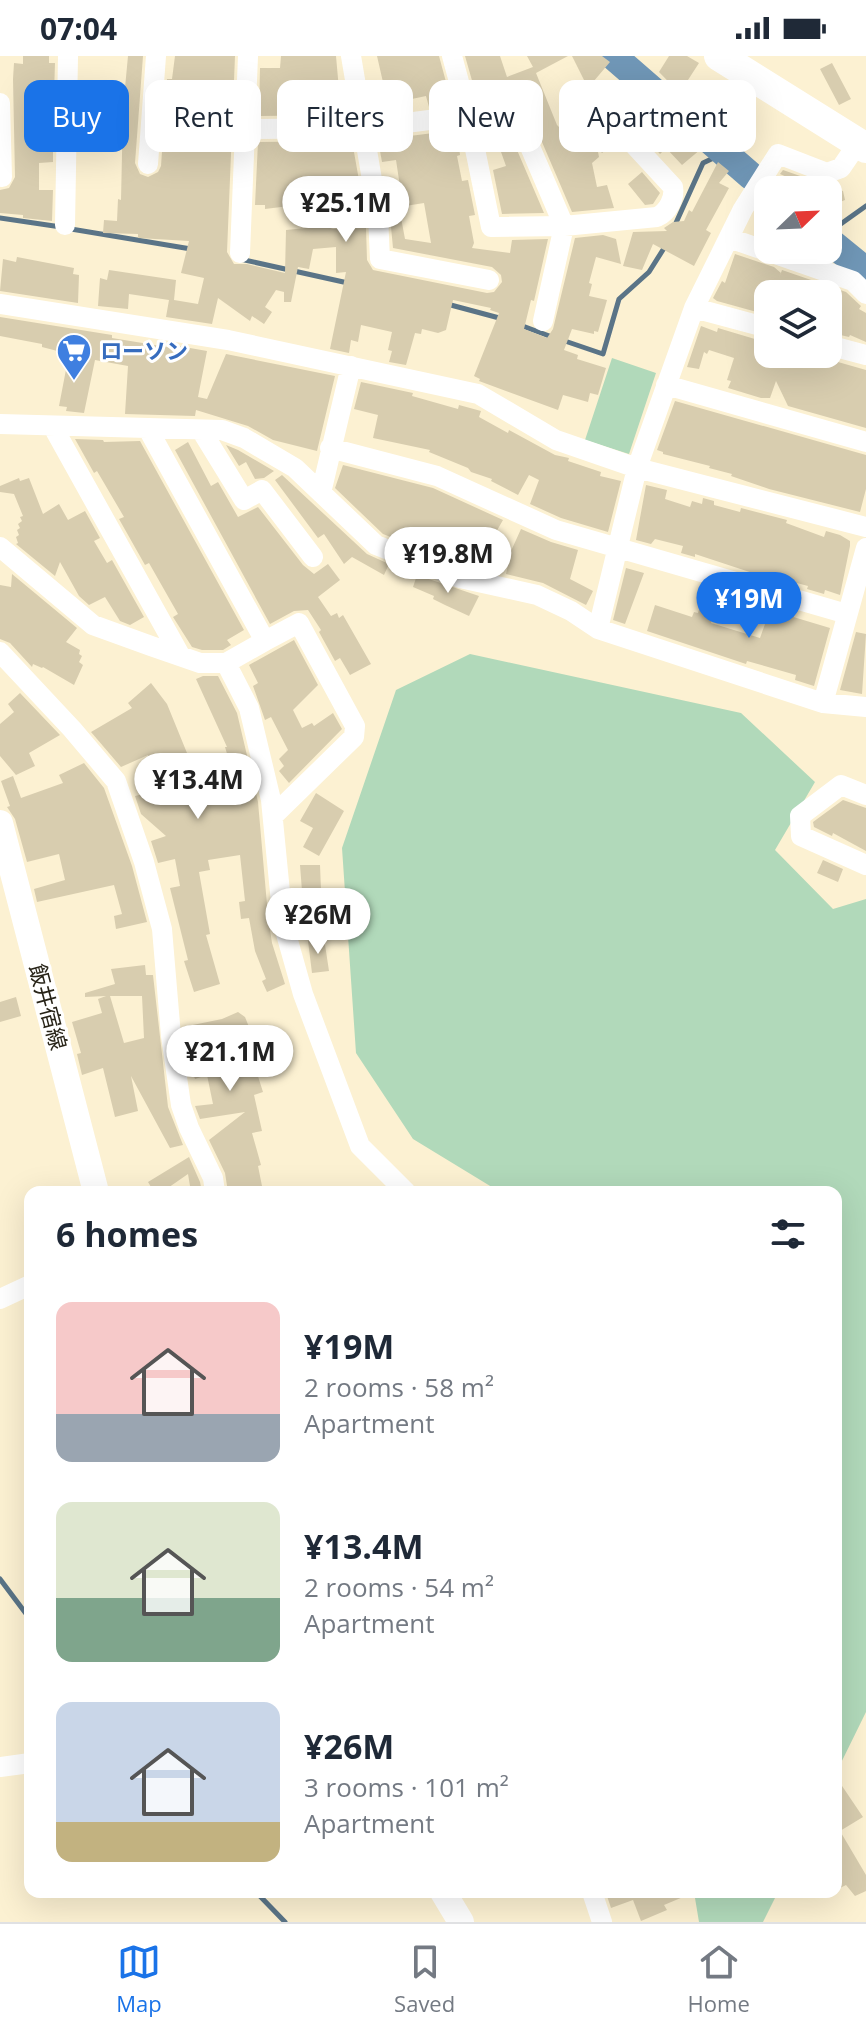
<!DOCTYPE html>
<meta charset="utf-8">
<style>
:root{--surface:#fff;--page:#f2f2f3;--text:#1f2937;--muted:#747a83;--line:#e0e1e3;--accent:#1a73e8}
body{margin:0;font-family:"Open Sans","Noto Sans JP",sans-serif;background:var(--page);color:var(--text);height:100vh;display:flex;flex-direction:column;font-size:30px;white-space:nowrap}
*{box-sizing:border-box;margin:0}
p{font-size:26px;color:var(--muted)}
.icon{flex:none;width:44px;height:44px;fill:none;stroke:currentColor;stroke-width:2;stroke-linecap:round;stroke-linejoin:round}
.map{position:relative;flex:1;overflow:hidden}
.drawer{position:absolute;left:24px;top:1130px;width:818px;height:712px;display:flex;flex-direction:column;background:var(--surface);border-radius:16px;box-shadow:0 8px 32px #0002}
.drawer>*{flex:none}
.banner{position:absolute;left:24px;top:24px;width:818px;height:72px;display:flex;gap:16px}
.needle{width:52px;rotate:67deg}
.tools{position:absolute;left:754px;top:120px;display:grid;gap:16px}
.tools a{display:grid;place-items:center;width:88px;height:88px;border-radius:16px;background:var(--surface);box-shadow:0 8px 32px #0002;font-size:40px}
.price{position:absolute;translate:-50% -68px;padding:0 18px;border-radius:28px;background:#fff;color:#222;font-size:26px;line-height:52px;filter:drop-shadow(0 2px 4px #0008)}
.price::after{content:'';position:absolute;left:50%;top:48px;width:24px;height:18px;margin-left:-12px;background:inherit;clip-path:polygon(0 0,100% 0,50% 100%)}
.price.on{background:var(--accent);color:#fff}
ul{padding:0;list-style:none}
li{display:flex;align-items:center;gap:24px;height:200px;padding:0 32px}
li span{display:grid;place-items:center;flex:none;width:224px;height:160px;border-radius:16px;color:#555}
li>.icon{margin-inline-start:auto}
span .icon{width:96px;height:96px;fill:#fffc;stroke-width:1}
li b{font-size:34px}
h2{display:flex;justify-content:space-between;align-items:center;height:96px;padding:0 32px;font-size:34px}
.tag{padding:0 28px;border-radius:16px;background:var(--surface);box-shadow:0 8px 32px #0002;font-size:28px;line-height:72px}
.tag.on{background:var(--accent);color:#fff}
.status{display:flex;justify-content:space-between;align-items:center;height:56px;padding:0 40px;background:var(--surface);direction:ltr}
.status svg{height:22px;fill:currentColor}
.tabs{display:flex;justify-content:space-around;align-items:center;height:112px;border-top:2px solid var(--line);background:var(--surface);font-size:22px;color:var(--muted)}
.tabs a{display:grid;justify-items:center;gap:4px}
.tabs .on{color:var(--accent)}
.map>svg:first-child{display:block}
</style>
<div class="status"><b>07:04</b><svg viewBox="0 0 49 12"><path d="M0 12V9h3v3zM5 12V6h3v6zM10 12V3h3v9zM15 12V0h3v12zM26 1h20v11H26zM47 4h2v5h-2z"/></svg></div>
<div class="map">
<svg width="866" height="1866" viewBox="0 0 866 1866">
<rect width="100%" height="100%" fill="#fcf1d2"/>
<path fill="#b1d9ba" d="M612 302 656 317 629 398 585 384Z
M470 598 741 657 815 726 775 794 833 853 866 843V1656L836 1717V1136H500L413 1083 356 997 342 792 396 634Z
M694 1836H778L763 1866H699Z"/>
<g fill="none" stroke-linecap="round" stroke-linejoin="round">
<path stroke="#5a7487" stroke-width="5" d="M0 162 61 171
M675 169 703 107 724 97
M71 173 191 193
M828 177 866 150
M240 203 348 227
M447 248 503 263
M520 269 552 281
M562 284 603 298 619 243 649 216 666 189
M0 1523 30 1563
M256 1836 285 1866"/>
<path stroke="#7097b7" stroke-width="28" d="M613 0 751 120
M828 184 866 215"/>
</g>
<path fill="#d8cdaf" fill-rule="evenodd" d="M23 0H49V7H55L54 37H34L33 53V80L42 81V90L53 89V106L39 107V134H53L52 165 23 162V159L0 157V134L9 132 15 121 13 23 14 7 23 8Z
M128 0H143L135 107 140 118 148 121 158 116 161 110 167 23H172L175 0H235L227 196 234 208H247L285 217 286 174 325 170 333 173 366 172 367 204 373 214 487 237 494 236 502 226 501 219 492 211 393 192 388 139 401 137 396 104 382 106 378 84 457 74 460 99 457 100 462 125 468 124 475 159 469 160 474 187 472 192 510 197 512 184 548 183 534 245 531 244 524 273 547 282 553 273 575 182 603 179 616 183 621 208 596 201 589 227 592 228 589 240 607 244 598 276 594 275V278L572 273 564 294 578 299 577 303 606 312 598 339 590 337 588 346 563 339 558 354 479 325 480 323 474 320 499 257 490 254 491 252 453 244 446 274 438 277 422 273 421 278 415 277 406 309 389 306 392 295 388 294 392 276 361 269 358 286 351 284 349 297 330 293 346 216 336 217V191L313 193 309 213 298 211 291 246H284V236L276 234 265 251 272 256 264 268 252 260 250 265 218 242 212 268 166 261 169 244 129 238 128 253 98 250 100 222 107 224 109 214 176 224 174 244 198 248 204 222 181 217 189 185 138 182V178L103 177 104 164 117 165 118 143 121 144 123 53ZM185 56 209 57 208 89 182 88ZM424 147 431 187 405 183 399 151Z
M281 0H336L340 45H344L346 59 259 60 260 12H280Z
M377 0H439L452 48 429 51 426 40 388 48Z
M465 0H500L507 21 533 11 527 0H568L536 17 557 69 564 76 623 25 626 28 631 24 644 40 646 37 675 70 678 68 701 93 682 109 666 92 660 98 638 74 641 71 625 52 621 56 609 54 604 57 600 68 601 74 613 88 602 97 597 91 599 101 592 107 597 131 607 129 614 152 572 156 530 58 533 57 523 30 506 32 477 42Z
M572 0H602L610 6 588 32Z
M669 0H687L699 7 688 24 708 47 698 56 659 16Z
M832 7 851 43 839 49 820 13Z
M502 61 505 66 544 157 502 158 493 114 506 110 490 65Z
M352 85 362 141 265 153V149H255L258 86Z
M718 106 729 115 719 127 729 132 706 174 711 177 694 210 653 188 642 214 623 210 633 176 667 175 664 172 673 166 684 165 689 154 692 156Z
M783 114 843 135 845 144 828 151V134H808L788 127 789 122 780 118Z
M642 116 660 137 653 148 645 149 628 128Z
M735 198 774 211 781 217 779 222 782 214 846 236 861 250 859 253 866 257V286L850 279 849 281 832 277 828 273V238H798L778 224 774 237 768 235V259L717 245 713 242 722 225 725 227Z
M17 201 74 212 73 218 79 219 78 247 0 235 3 203 16 206Z
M0 261 112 279V282L173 292V289L207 295 198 341 207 343 226 298 335 320 317 395 273 384 248 370 196 354 195 360 125 358 128 310 95 304 84 357 66 355 67 351 59 350 69 298 42 291V288L0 280Z
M701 270 717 276 718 272 768 287V298H810L866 314V372L788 350 776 325 770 342H761L728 332 731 325 727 324 734 302 709 294 707 298 704 296 699 313 687 311Z
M361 326 413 337 412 340 458 353 459 349 481 355 479 361 508 377 509 374 555 399 569 402 568 405 601 416 600 420 621 425 608 476 561 462 530 448 539 424 529 419 518 439 491 425 492 423 471 416 468 412 429 396 430 394 373 382 378 359 354 353Z
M675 345 866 399V433L860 456 769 433 731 420 732 418 709 412 710 410 663 398V396L657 394Z
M75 383 103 384 104 386 140 385 244 574 227 584 231 589 223 594H202L192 591 173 561 178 558 149 507 145 509 119 463 124 461 97 415 94 417Z
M188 386 211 430 218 426 238 461 258 451 303 509 314 518 328 508 340 524 318 541 331 560 337 557 339 562 343 559 371 608 350 619 340 602 335 605 319 576 321 574 308 554 294 555 270 568 175 394Z
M226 389 238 394 274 415 264 422 255 423 246 406 239 410Z
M343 409 433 432 503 464 476 511 472 508 470 511 464 510 383 478 335 432Z
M282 419 367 498 389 508 384 519 352 501 344 508 324 478 318 482 275 424Z
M19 422 20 425 29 422 43 458 59 448 68 464 85 455 100 482 94 485 107 507 112 504 144 561 130 569 120 565 105 541 89 549 79 540 60 506 55 520 16 488 18 487 16 481 19 479 17 474 20 472 18 468 22 465 20 461 23 460 14 438 0 436V430Z
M646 429 667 434 665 443 690 451 692 445 702 448 703 442 714 445V449L740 456 741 452 787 464 786 467 824 481 826 475 840 479 850 485V490L840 539 825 534 824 538 807 533 808 530 793 526V524L766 517 765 521 695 498V501L681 497 683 490 655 483 651 488 636 484Z
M521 473 551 486 578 494 570 523 593 535 586 549 543 527 506 518 511 495Z
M626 512 644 517 625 568 613 564Z
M12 518 77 572 66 586 80 594 79 598 82 600 79 606 83 609 74 629 43 611 42 612 33 608 32 611 10 587 0 583V529L11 531Z
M417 519 479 540 469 560 445 549 433 543 434 540 413 531Z
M703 540 717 543 711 567 760 582 770 554 830 572 814 630 795 624 796 619 747 605 746 608 647 575 655 549 692 561 694 556 698 557Z
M856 576 866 578 862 638 840 634Z
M294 584 318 629 293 654 302 672 312 667 314 670 333 657 342 673 289 727 279 715 284 710 279 703 288 694 271 661 265 664 253 630 258 627 249 609Z
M203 620H218L237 657 258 746 268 860 272 887 285 928 267 936 262 925 266 923 255 895 249 862 241 863 239 846 245 845 240 799 208 804 210 814 199 816 210 878 206 879 220 928 194 936 184 905 188 904 170 832 180 830 175 803 158 807 151 785 166 780 141 758 135 740 160 734 154 714 148 699 121 711 91 676 132 652 128 647 151 627 167 648 187 697 191 716 187 717 194 741 226 738 225 734 233 732 227 713 231 711 225 691H227L196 623Z
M20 637 60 679 29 697 35 710 16 719 0 700V668L14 656 8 648Z
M84 707 104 732 132 810 147 866 116 873 114 860 122 858 114 829 37 846 34 833 65 824 59 798 27 806 15 763 7 751 10 750 1 725 13 720 21 742 63 727 59 719Z
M316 737 344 755 319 800 303 791 313 772 300 765Z
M843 744 866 752V795L833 777 832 780 814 771 813 766Z
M823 804 843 813 838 826 817 817Z
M300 809H320L322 860 304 861Z
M324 882 329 915 312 917 308 885Z
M145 909 146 919H153L168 1051 183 1089 170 1092 131 1020 138 1055 115 1061 103 1012 82 1019 77 998 81 997 72 966 102 957 98 943 106 940 85 941V937L115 928 111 913ZM110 940H142L144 982 124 987Z
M16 941 21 960 0 966V946Z
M238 956 245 961 265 1011 256 1014 263 1036 254 1039 262 1075 252 1077 261 1109 258 1110 262 1130 240 1136H228L225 1117 209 1084 245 1056 200 1063 195 1050 213 1048 207 1019 195 1023 187 1002 183 971 222 963Z
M189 1101 200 1126 202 1136H191L188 1118 162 1136H154L148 1126Z
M836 1721 863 1761 840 1775 866 1819V1835L855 1840 846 1829 836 1834Z
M695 1836 664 1849 667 1854 641 1865 633 1844 611 1852 606 1837Z"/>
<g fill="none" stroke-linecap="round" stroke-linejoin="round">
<path stroke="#fff" stroke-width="20" d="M351 0 378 159 380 203 489 224
M452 0 468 59 491 171 564 170 657 161C668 156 675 142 673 131L613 66
M0 47 2 121
M246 73 367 72 468 59 510 44 564 170 543 265
M148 108 156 0
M333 160 378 159
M65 169 68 0
M729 182 853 225 866 238
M240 197 248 0
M0 248 228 284 478 338 556 384 637 412 866 471
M694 252 768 272
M828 289 866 299
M666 329 866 386
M0 368 222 374 244 382 295 412 376 489 460 522 537 539 571 555 598 573 823 647 866 492
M53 371 180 599
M201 374 244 444 262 434 313 501
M330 392 437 420 556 474 847 558
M321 437 351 310
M0 491 93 569 151 590 200 607H226L265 585 148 373
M598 573 637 412 694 252 743 153 778 98 827 117 841 112 858 87
M265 585 299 567 355 670 354 681 273 760
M0 596 72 673 116 725 144 806 162 873 171 980 181 1049 189 1072 213 1122 215 1136
M226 607 249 652 271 744 283 867 303 938 360 1090 406 1136
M823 647 866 651
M866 739 841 729 800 760 801 780 866 809
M0 1243 30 1229
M0 1711 30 1707
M592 1836 602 1866"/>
<path stroke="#fff" stroke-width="26" d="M0 767 96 1136
M443 1836 461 1866"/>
<path stroke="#fff" stroke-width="30" d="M719 0 866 92"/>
</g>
<defs>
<symbol id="supermarket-pin" viewBox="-11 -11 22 30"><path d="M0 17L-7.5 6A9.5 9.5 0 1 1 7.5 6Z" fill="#3f7fe0" stroke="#fff"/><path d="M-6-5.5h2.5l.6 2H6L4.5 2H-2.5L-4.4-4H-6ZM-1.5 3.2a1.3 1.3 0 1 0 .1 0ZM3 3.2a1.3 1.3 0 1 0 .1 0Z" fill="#fff"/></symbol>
</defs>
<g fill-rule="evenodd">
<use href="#supermarket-pin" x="54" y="275" width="40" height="54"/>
</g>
<g text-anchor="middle" stroke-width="6" stroke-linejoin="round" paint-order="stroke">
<g font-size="22" font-weight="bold" fill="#366cbe" stroke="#fff" text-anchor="start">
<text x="100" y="303">ローソン</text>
</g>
<g font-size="22" fill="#282418" stroke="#fff">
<text transform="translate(48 951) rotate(75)" y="8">飯井宿線</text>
</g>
</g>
</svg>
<div class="tools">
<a><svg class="needle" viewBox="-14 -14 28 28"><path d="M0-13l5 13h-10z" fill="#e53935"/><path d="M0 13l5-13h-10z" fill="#747a83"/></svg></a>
<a><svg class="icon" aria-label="layers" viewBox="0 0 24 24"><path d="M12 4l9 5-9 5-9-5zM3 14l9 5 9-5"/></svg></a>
</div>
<b class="price" style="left:346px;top:188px">¥25.1M</b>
<b class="price" style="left:448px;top:539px">¥19.8M</b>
<b class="price on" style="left:749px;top:584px">¥19M</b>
<b class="price" style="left:198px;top:765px">¥13.4M</b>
<b class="price" style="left:318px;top:900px">¥26M</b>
<b class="price" style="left:230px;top:1037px">¥21.1M</b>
<div class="banner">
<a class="tag on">Buy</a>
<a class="tag">Rent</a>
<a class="tag">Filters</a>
<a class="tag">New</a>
<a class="tag">Apartment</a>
</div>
<section class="drawer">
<h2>6 homes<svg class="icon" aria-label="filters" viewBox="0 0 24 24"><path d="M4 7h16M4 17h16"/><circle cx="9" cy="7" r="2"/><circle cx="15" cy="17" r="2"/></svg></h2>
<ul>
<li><span style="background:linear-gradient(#f6c9c9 70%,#9aa5b1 0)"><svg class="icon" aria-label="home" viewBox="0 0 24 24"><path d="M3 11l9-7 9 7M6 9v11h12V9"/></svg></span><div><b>¥19M</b><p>2 rooms · 58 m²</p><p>Apartment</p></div></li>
<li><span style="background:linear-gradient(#dfe7d0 60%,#7fa58c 0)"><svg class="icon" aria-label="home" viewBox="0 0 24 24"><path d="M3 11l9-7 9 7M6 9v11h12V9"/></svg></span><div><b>¥13.4M</b><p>2 rooms · 54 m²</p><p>Apartment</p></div></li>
<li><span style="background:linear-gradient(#c9d6e8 75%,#c2b280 0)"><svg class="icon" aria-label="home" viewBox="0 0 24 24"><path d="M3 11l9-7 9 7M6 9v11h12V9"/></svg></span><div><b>¥26M</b><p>3 rooms · 101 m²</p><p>Apartment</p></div></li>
</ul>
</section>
</div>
<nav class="tabs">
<a class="on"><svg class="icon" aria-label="map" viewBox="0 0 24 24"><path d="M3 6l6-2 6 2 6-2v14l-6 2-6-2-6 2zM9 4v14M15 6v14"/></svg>Map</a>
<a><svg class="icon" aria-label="saved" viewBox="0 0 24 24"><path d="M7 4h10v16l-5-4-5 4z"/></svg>Saved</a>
<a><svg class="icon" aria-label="home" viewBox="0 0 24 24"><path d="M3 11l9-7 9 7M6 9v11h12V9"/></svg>Home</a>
</nav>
